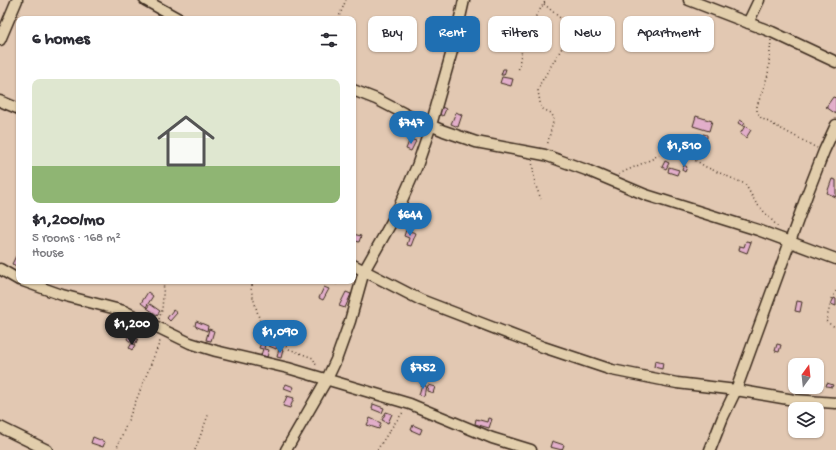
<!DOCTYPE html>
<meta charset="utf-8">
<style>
:root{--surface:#fff;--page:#f2f2f3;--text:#2b2b33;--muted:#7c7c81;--line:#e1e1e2;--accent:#1f6fb2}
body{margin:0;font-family:"Gochi Hand",sans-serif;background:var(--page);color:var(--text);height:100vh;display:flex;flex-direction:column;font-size:15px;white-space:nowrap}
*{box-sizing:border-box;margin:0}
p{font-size:13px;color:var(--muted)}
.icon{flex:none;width:22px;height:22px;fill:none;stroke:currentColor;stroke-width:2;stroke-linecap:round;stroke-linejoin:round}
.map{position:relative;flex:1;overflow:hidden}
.panel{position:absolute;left:16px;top:16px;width:340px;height:268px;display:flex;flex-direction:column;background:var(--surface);border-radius:8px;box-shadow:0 1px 3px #0004}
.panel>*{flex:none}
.hud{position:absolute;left:368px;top:16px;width:380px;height:36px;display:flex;gap:8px}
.needle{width:26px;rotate:15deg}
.buttons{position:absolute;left:788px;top:358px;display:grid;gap:8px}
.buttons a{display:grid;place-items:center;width:36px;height:36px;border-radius:8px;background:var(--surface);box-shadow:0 1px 3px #0004;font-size:20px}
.price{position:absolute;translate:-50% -34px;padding:0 9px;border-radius:14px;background:var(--accent);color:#fff;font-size:13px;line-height:26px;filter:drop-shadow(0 1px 2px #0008)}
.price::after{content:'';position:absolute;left:50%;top:24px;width:12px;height:9px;margin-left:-6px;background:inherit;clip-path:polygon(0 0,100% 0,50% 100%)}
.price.on{background:#222;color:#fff}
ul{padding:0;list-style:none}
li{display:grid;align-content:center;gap:8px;height:212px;padding:0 16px}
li+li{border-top:1px solid var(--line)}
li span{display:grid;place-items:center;height:124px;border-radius:8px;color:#555}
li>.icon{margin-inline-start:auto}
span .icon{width:72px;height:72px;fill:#fffc;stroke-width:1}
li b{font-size:17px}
h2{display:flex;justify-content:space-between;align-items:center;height:48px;padding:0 16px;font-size:17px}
.pill{padding:0 14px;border-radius:8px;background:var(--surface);box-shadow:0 1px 3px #0004;font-size:14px;line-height:36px}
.pill.on{background:var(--accent);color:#fff}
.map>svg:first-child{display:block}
</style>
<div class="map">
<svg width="836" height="450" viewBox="0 0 836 450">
<rect width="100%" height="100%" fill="#e2c8b2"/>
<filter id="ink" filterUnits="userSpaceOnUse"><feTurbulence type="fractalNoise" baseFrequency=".025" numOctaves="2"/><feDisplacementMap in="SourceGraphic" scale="8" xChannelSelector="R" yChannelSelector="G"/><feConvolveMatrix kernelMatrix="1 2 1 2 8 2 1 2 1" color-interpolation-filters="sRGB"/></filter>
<g filter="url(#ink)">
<path fill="#e2aeca" stroke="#3b2a1e" d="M503 69H506L504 75H501Z
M502 77 513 79 511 86 500 83Z
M833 97 836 98V114L826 107Z
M442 107 446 109 443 116 439 114Z
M456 112 462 115 458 127 451 124Z
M696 116 712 121 709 131 693 126Z
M740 120 745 123 743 126 738 123Z
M745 126 751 130 746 138 740 134Z
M703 134 707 135V138L702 137Z
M410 139 416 141 411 151 406 149Z
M665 161 669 163 666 169 662 167Z
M684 165 687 167 685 172 682 170Z
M669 167 679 170 677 175 668 172Z
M832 179 836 180V197L827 193Z
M406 230 416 233 411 246 407 245 409 238 404 236Z
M353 234 361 236 359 242 353 240Z
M746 241 751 242 747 253 739 250 740 246 744 247Z
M16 256 19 257V267L12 264Z
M329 281H338L337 284Z
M324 287 329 289 323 300 319 298Z
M148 292 153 296 146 307 141 303Z
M346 292 351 294 345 308 339 306Z
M834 298 836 299V306L831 304Z
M797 301 802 302 800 312 795 311Z
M150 304 160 311 157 315 147 308Z
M173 310 177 313 170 321 167 318Z
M196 321 208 326 207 331 195 326Z
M209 329 214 331 211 341 206 340Z
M129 335 138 338 136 343H132L127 339Z
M271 341 278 345 276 349 269 346Z
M132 343 135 345 132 350 129 348Z
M261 343 265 344 264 349 269 350 267 357 261 355 263 349 259 348Z
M777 344 781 345 779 352 775 351Z
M279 349 283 350 281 358 277 357Z
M655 361 663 363 662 369 654 367Z
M827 383 833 385 832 387 826 386Z
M286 384 294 387 292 391 284 388Z
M422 384 426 386 424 396 419 395Z
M428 385 435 387 433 393 427 391Z
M287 396 294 398 290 408 283 406Z
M373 404 384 408 382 413 372 409Z
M386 412 392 414 388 423 382 420Z
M370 418 381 423 379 429 367 425Z
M488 418 492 419 489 428 475 424 476 419 487 422Z
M413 425 422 429 420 434 411 430Z
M93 437 105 442 103 447 91 443Z
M552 441 564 445 562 450 550 447Z"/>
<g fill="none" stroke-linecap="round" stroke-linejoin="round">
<defs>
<path id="minor" d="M145 0 179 19
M689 0 772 32 836 62
M748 23 759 0
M0 40 17 0
M353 90 376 99 409 116 444 131 476 142 545 155 589 171 646 195 758 230 836 259
M0 101 19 109
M353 265 421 300 543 347 612 370 677 383 736 390 794 400 836 403
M0 269 19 280
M23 281 62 295 124 311 190 343 216 351 288 368 410 404 492 438 531 450
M0 427 47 450
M286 450 327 379 336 360 350 321 364 271 395 216 417 166 431 125 454 44 464 0
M710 450 723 417 736 390 808 192 824 151 836 125"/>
</defs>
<use href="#minor" stroke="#3b2a1e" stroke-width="13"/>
<path stroke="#3b2a1e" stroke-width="1.5" stroke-dasharray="1 3" stroke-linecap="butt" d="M544 4 567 24V26L565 43 540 84 538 91 541 108 551 113 554 118 547 146
M338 19 346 0
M771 40 768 75 757 106V111L761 118 817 148
M518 73 520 59 526 32 546 0
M532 160 535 184 541 199
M619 174 652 159 663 152 670 150 677 152 695 160 706 167 745 184 756 203 779 228
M253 281 251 290 263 332 282 343 289 349 313 358 317 367
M836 291 832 299 826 321 831 325 836 327
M159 319 162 310 164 281
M116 450 161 339
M195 450 209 413
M377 450 392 427 404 411"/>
<use href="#minor" stroke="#e2ceac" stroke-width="10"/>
</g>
</g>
</svg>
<div class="buttons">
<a><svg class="needle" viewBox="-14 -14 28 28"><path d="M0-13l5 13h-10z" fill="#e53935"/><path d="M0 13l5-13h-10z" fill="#7c7c81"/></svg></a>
<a><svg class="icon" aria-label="layers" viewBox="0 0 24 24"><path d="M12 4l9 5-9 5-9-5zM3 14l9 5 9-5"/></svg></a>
</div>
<b class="price" style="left:411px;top:145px">$747</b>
<b class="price" style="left:684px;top:168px">$1,510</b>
<b class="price" style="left:410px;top:237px">$644</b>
<b class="price on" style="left:132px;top:346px">$1,200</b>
<b class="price" style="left:280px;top:354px">$1,090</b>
<b class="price" style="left:423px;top:390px">$752</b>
<div class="hud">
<a class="pill">Buy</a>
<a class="pill on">Rent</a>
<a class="pill">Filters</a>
<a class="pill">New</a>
<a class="pill">Apartment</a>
</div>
<section class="panel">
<h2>6 homes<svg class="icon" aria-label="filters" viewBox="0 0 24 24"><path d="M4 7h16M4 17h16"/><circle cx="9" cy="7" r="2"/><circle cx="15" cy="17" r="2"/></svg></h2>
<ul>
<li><span style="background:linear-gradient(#dfe7d0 70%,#8fb573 0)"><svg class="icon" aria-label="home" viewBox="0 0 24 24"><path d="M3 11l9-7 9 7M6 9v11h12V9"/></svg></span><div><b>$1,200/mo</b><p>5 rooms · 168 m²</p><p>House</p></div></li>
</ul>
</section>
</div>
